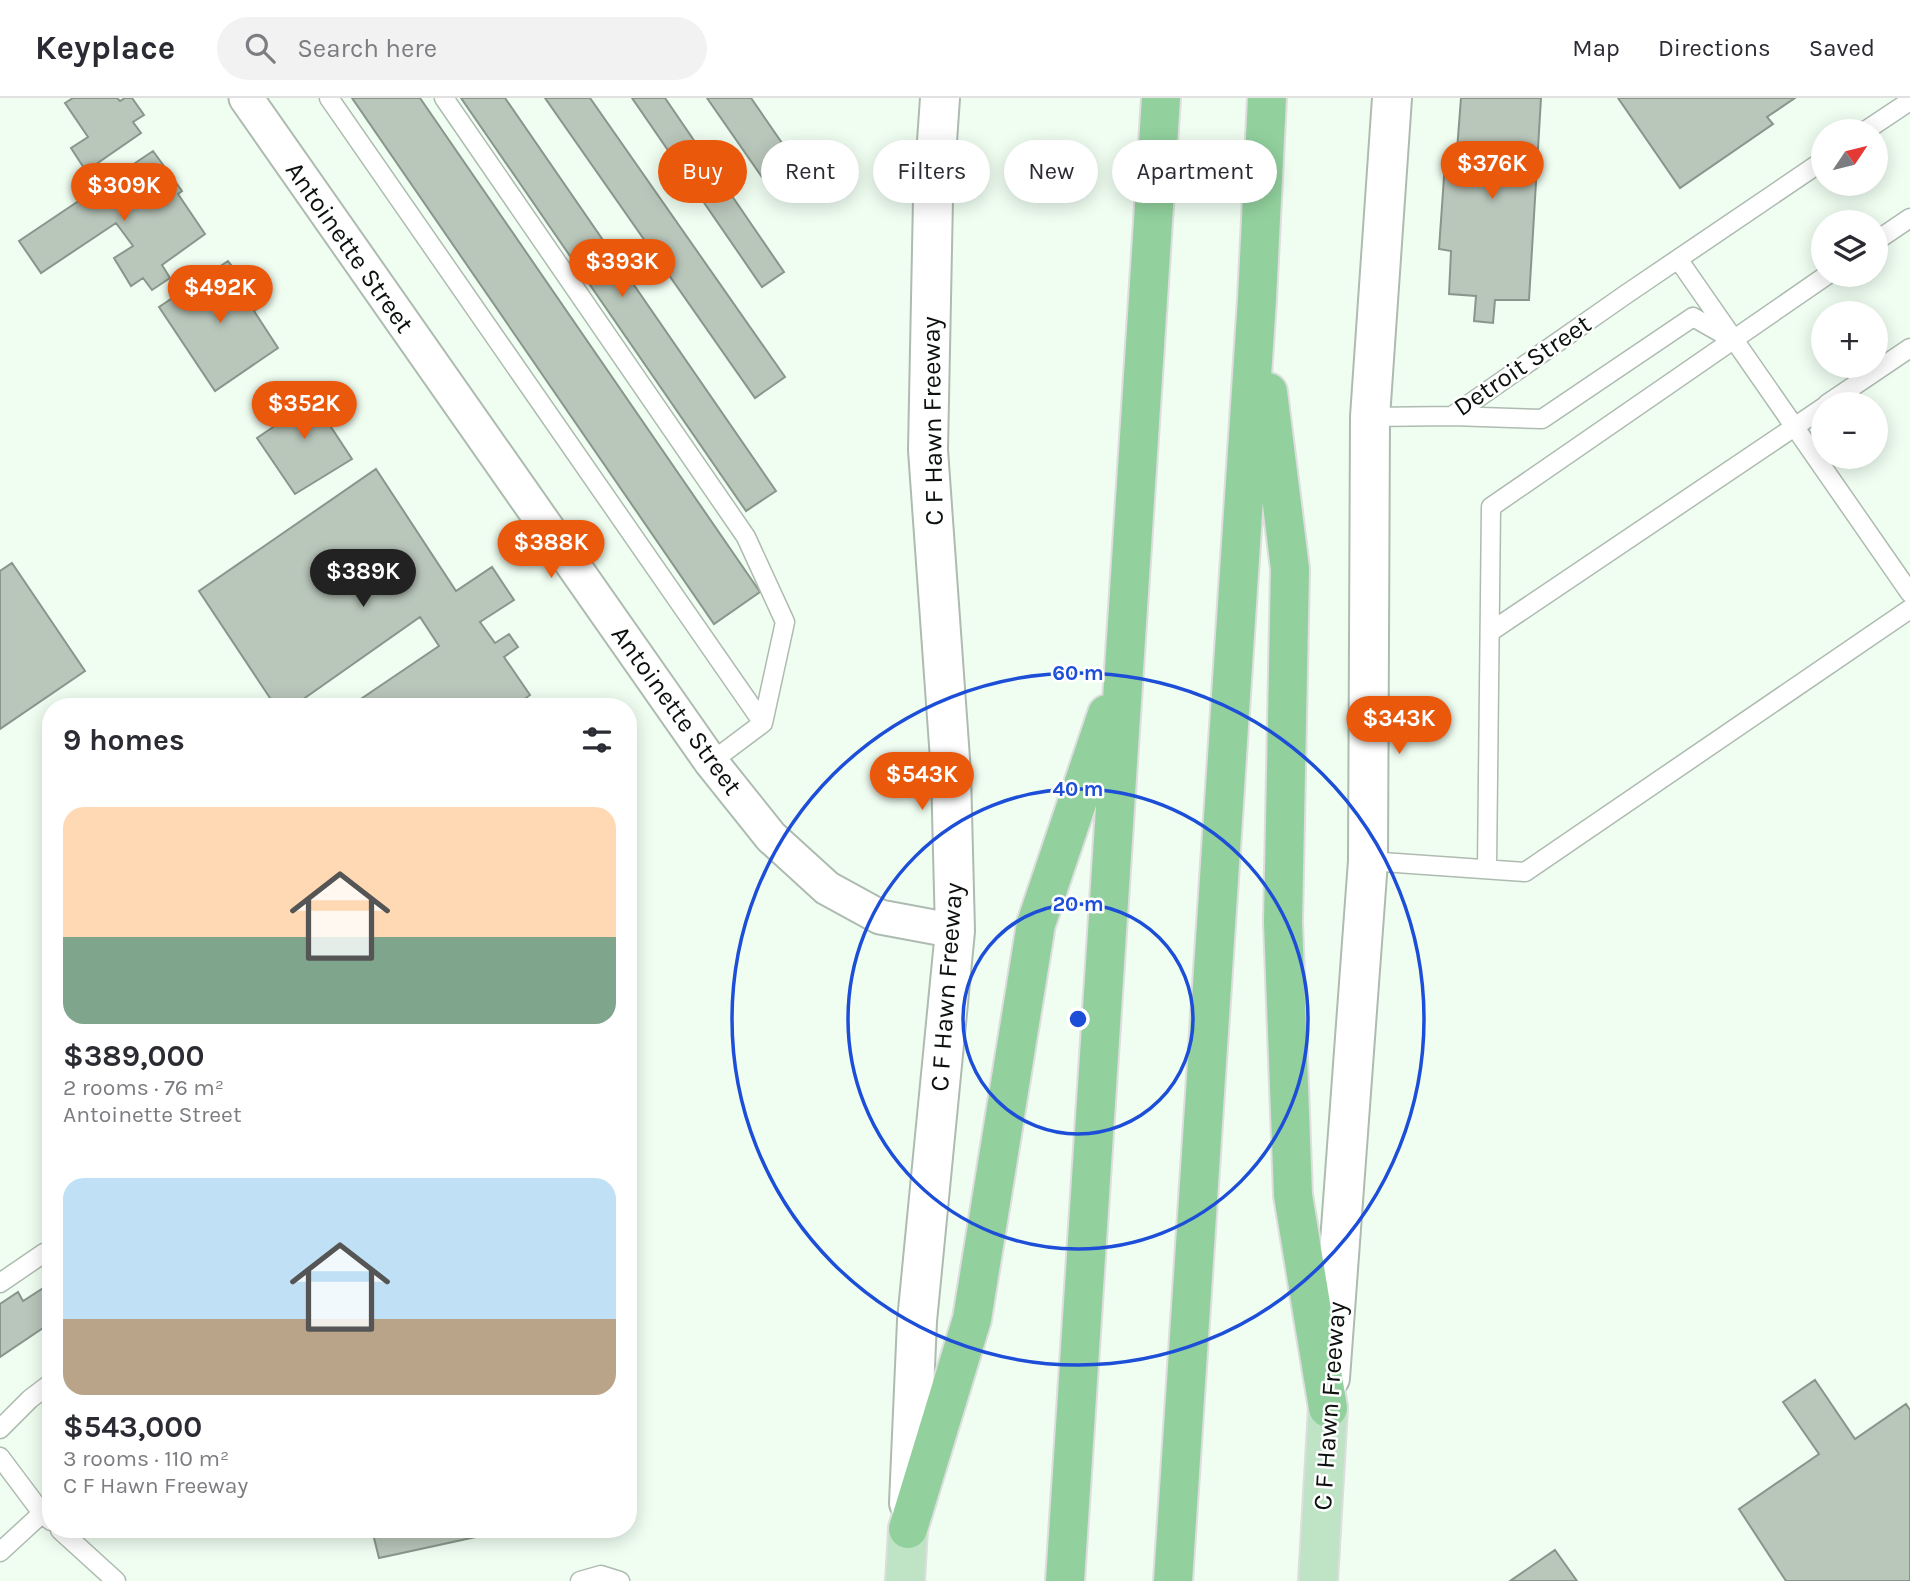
<!DOCTYPE html>
<meta charset="utf-8">
<style>
:root{--surface:#fff;--page:#f2f2f3;--text:#2b2b33;--muted:#7c7c81;--line:#e1e1e2;--accent:#ea580c}
body{margin:0;font-family:Karla,sans-serif;background:var(--page);color:var(--text);height:100vh;display:flex;flex-direction:column;font-size:26px;white-space:nowrap}
*{box-sizing:border-box;margin:0}
p{font-size:23px;color:var(--muted)}
.icon{flex:none;width:38px;height:38px;fill:none;stroke:currentColor;stroke-width:2;stroke-linecap:round;stroke-linejoin:round}
.map{position:relative;flex:1;overflow:hidden}
.details{position:absolute;left:42px;top:600px;width:595px;height:840px;display:flex;flex-direction:column;background:var(--surface);border-radius:28px;box-shadow:0 4px 18px #0003}
.details>*{flex:none}
.hud{position:absolute;left:658px;top:42px;width:665px;height:63px;display:flex;gap:14px}
.needle{width:46px;rotate:55deg}
.buttons{position:absolute;left:1811px;top:21px;display:grid;gap:14px}
.buttons a{display:grid;place-items:center;width:77px;height:77px;border-radius:50%;background:var(--surface);box-shadow:0 4px 18px #0003;font-size:35px}
.price{position:absolute;translate:-50% -60px;padding:0 16px;border-radius:24px;background:var(--accent);color:#fff;font-size:23px;line-height:46px;filter:drop-shadow(0 2px 4px #0008)}
.price::after{content:'';position:absolute;left:50%;top:42px;width:21px;height:16px;margin-left:-10px;background:inherit;clip-path:polygon(0 0,100% 0,50% 100%)}
.price.selected{background:#222;color:#fff}
ul{padding:0;list-style:none}
li{display:grid;align-content:center;gap:14px;height:371px;padding:0 21px}
li span{display:grid;place-items:center;height:217px;border-radius:21px;color:#555}
li>.icon{margin-inline-start:auto}
span .icon{width:126px;height:126px;fill:#fffc;stroke-width:1}
li b{font-size:30px}
h2{display:flex;justify-content:space-between;align-items:center;height:84px;padding:0 21px;font-size:30px}
.chip{padding:0 24px;border-radius:32px;background:var(--surface);box-shadow:0 4px 18px #0003;font-size:24px;line-height:63px}
.chip.selected{background:var(--accent);color:#fff}
header{display:flex;align-items:center;gap:42px;box-sizing:border-box;height:98px;padding:0 35px;background:var(--surface);border-bottom:2px solid var(--line)}
header strong{font-size:33px}
nav{display:flex;gap:38px;margin-inline-start:auto;font-size:24px}
.search{width:490px;height:63px;background:var(--page);display:flex;align-items:center;gap:18px;box-sizing:border-box;padding:0 24px;border-radius:38px;color:var(--muted);font-size:26px}
.map>svg:first-child{display:block}
</style>
<header>
<strong>Keyplace</strong>
<div class="search"><svg class="icon" aria-label="search" viewBox="0 0 24 24"><circle cx="10" cy="10" r="6"/><path d="M15 15l6 6"/></svg>Search here</div>
<nav><a>Map</a><a>Directions</a><a>Saved</a></nav>
</header>
<div class="map">
<svg width="1910" height="1483" viewBox="0 0 1910 1483">
<rect width="100%" height="100%" fill="#f0fef2"/>
<path fill="#b9c6ba" stroke="#89968b" stroke-width="2" d="M73 0H117L120 3 125 0H132L144 17 133 24 141 35 86 73 71 50 88 39 65 5Z
M352 0H420L760 494 714 526Z
M461 0H505L776 393 746 413Z
M545 0H590L785 279 755 300Z
M632 0H665L784 174 762 189Z
M707 0H751L802 74 773 95Z
M1461 0H1541L1529 202H1495L1493 225 1474 223 1476 198 1449 196 1451 153 1439 151 1445 65H1456Z
M1618 0H1795L1767 19 1773 26 1680 90Z
M153 53 182 93 178 96 205 136 162 167 170 180 152 192 143 180 131 188 114 160 133 148 116 125 41 175 19 143Z
M228 163 262 207 254 213 278 250 215 293 159 209Z
M306 288 315 300 321 295 335 317 327 323 352 361 295 396 257 340 285 321 276 308Z
M376 371 456 493 492 469 514 502 480 524 495 545 509 536 518 549 504 559 530 597 519 605 521 609H349L439 548 420 519 292 609H276L199 493Z
M12 465 85 573 0 631V473Z
M51 1185V1221L44 1225 46 1228 0 1259V1206L18 1194 23 1203Z
M1815 1282 1855 1341 1906 1306 1910 1312V1483H1786L1739 1411 1819 1356 1783 1304Z
M372 1432H508L379 1460Z
M1555 1452 1577 1483H1510Z"/>
<g fill="none" stroke-linecap="round" stroke-linejoin="round">
<defs>
<path id="service" d="M329 0 763 625 711 664
M444 0 746 439 785 524 763 625
M1865 33 1910 3
M1876 143 1910 120
M1678 161 1910 495
M1827 306 1910 250
M1452 318 1542 321 1693 219 1730 240
M1370 319 1452 318 1625 197 1824 62
M1490 534 1824 309
M1368 763 1525 774 1910 511
M1487 770 1491 409 1827 177
M0 1185 44 1155 51 1154
M0 1331 30 1301 51 1285
M0 1359 42 1415 51 1423
M60 1432 116 1483
M0 1454 49 1409
M580 1483 601 1477 620 1483"/>
<path id="minor" d="M246 0 711 664 771 739 827 790 880 819 955 833"/>
<path id="secondary" d="M1330 1280 1368 763 1370 319 1392 0
M909 1405 917 1223 955 833 951 675 928 352 933 101 940 0"/>
<path id="primary" d="M905 1483 908 1431
M1318 1483 1328 1310"/>
<path id="motorway" d="M1268 294 1290 471 1283 824 1293 1097 1328 1310
M908 1431 972 1221 1036 826 1107 616
M1065 1483 1161 0
M1173 1483 1257 201 1267 0"/>
</defs>
<use href="#service" stroke="#aebbb0" stroke-width="21"/>
<use href="#minor" stroke="#aebbb0" stroke-width="37"/>
<use href="#secondary" stroke="#aebbb0" stroke-width="42"/>
<use href="#primary" stroke="#dddedd" stroke-width="42"/>
<use href="#motorway" stroke="#dddedd" stroke-width="42"/>
<use href="#service" stroke="#fff" stroke-width="18"/>
<use href="#minor" stroke="#fff" stroke-width="33"/>
<use href="#secondary" stroke="#fff" stroke-width="38"/>
<use href="#primary" stroke="#bee3c5" stroke-width="38"/>
<use href="#motorway" stroke="#92d19e" stroke-width="38"/>
</g>
<g fill="none" stroke="#1d4ed8" stroke-width="3.5">
<circle cx="1078" cy="921" r="115"/>
<circle cx="1078" cy="921" r="230"/>
<circle cx="1078" cy="921" r="346"/>
</g>
<g text-anchor="middle" stroke-width="5" stroke-linejoin="round" paint-order="stroke">
<g font-size="26" fill="#0c110d" stroke="#fff">
<text transform="translate(350 149) rotate(55)" y="9">Antoinette Street</text>
<text transform="translate(1522 267) rotate(-34)" y="9">Detroit Street</text>
<text transform="translate(932 323) rotate(-91)" y="9">C F Hawn Freeway</text>
<text transform="translate(677 612) rotate(54)" y="9">Antoinette Street</text>
<text transform="translate(946 889) rotate(-86)" y="9">C F Hawn Freeway</text>
<text transform="translate(1329 1308) rotate(-86)" y="9">C F Hawn Freeway</text>
</g>
</g>
<circle cx="1078" cy="921" r="10" fill="#1d4ed8" stroke="#fff" stroke-width="3.5"/>
<g font-size="21" text-anchor="middle" font-weight="bold" fill="#1d4ed8" stroke="#fff" stroke-width="5" stroke-linejoin="round" paint-order="stroke">
<text x="1078" y="582">60 m</text>
<text x="1078" y="698">40 m</text>
<text x="1078" y="813">20 m</text>
</g>
</svg>
<div class="buttons">
<a><svg class="needle" viewBox="-14 -14 28 28"><path d="M0-13l5 13h-10z" fill="#e53935"/><path d="M0 13l5-13h-10z" fill="#7c7c81"/></svg></a>
<a><svg class="icon" aria-label="layers" viewBox="0 0 24 24"><path d="M12 4l9 5-9 5-9-5zM3 14l9 5 9-5"/></svg></a>
<a>+</a>
<a>−</a>
</div>
<b class="price" style="left:1492px;top:103px">$376K</b>
<b class="price" style="left:124px;top:125px">$309K</b>
<b class="price" style="left:622px;top:201px">$393K</b>
<b class="price" style="left:220px;top:227px">$492K</b>
<b class="price" style="left:304px;top:343px">$352K</b>
<b class="price" style="left:551px;top:482px">$388K</b>
<b class="price selected" style="left:363px;top:511px">$389K</b>
<b class="price" style="left:1399px;top:658px">$343K</b>
<b class="price" style="left:922px;top:714px">$543K</b>
<div class="hud">
<a class="chip selected">Buy</a>
<a class="chip">Rent</a>
<a class="chip">Filters</a>
<a class="chip">New</a>
<a class="chip">Apartment</a>
</div>
<section class="details">
<h2>9 homes<svg class="icon" aria-label="filters" viewBox="0 0 24 24"><path d="M4 7h16M4 17h16"/><circle cx="9" cy="7" r="2"/><circle cx="15" cy="17" r="2"/></svg></h2>
<ul>
<li><span style="background:linear-gradient(#ffd9b3 60%,#7fa58c 0)"><svg class="icon" aria-label="home" viewBox="0 0 24 24"><path d="M3 11l9-7 9 7M6 9v11h12V9"/></svg></span><div><b>$389,000</b><p>2 rooms · 76 m²</p><p>Antoinette Street</p></div></li>
<li><span style="background:linear-gradient(#bfe0f5 65%,#b9a48a 0)"><svg class="icon" aria-label="home" viewBox="0 0 24 24"><path d="M3 11l9-7 9 7M6 9v11h12V9"/></svg></span><div><b>$543,000</b><p>3 rooms · 110 m²</p><p>C F Hawn Freeway</p></div></li>
</ul>
</section>
</div>
